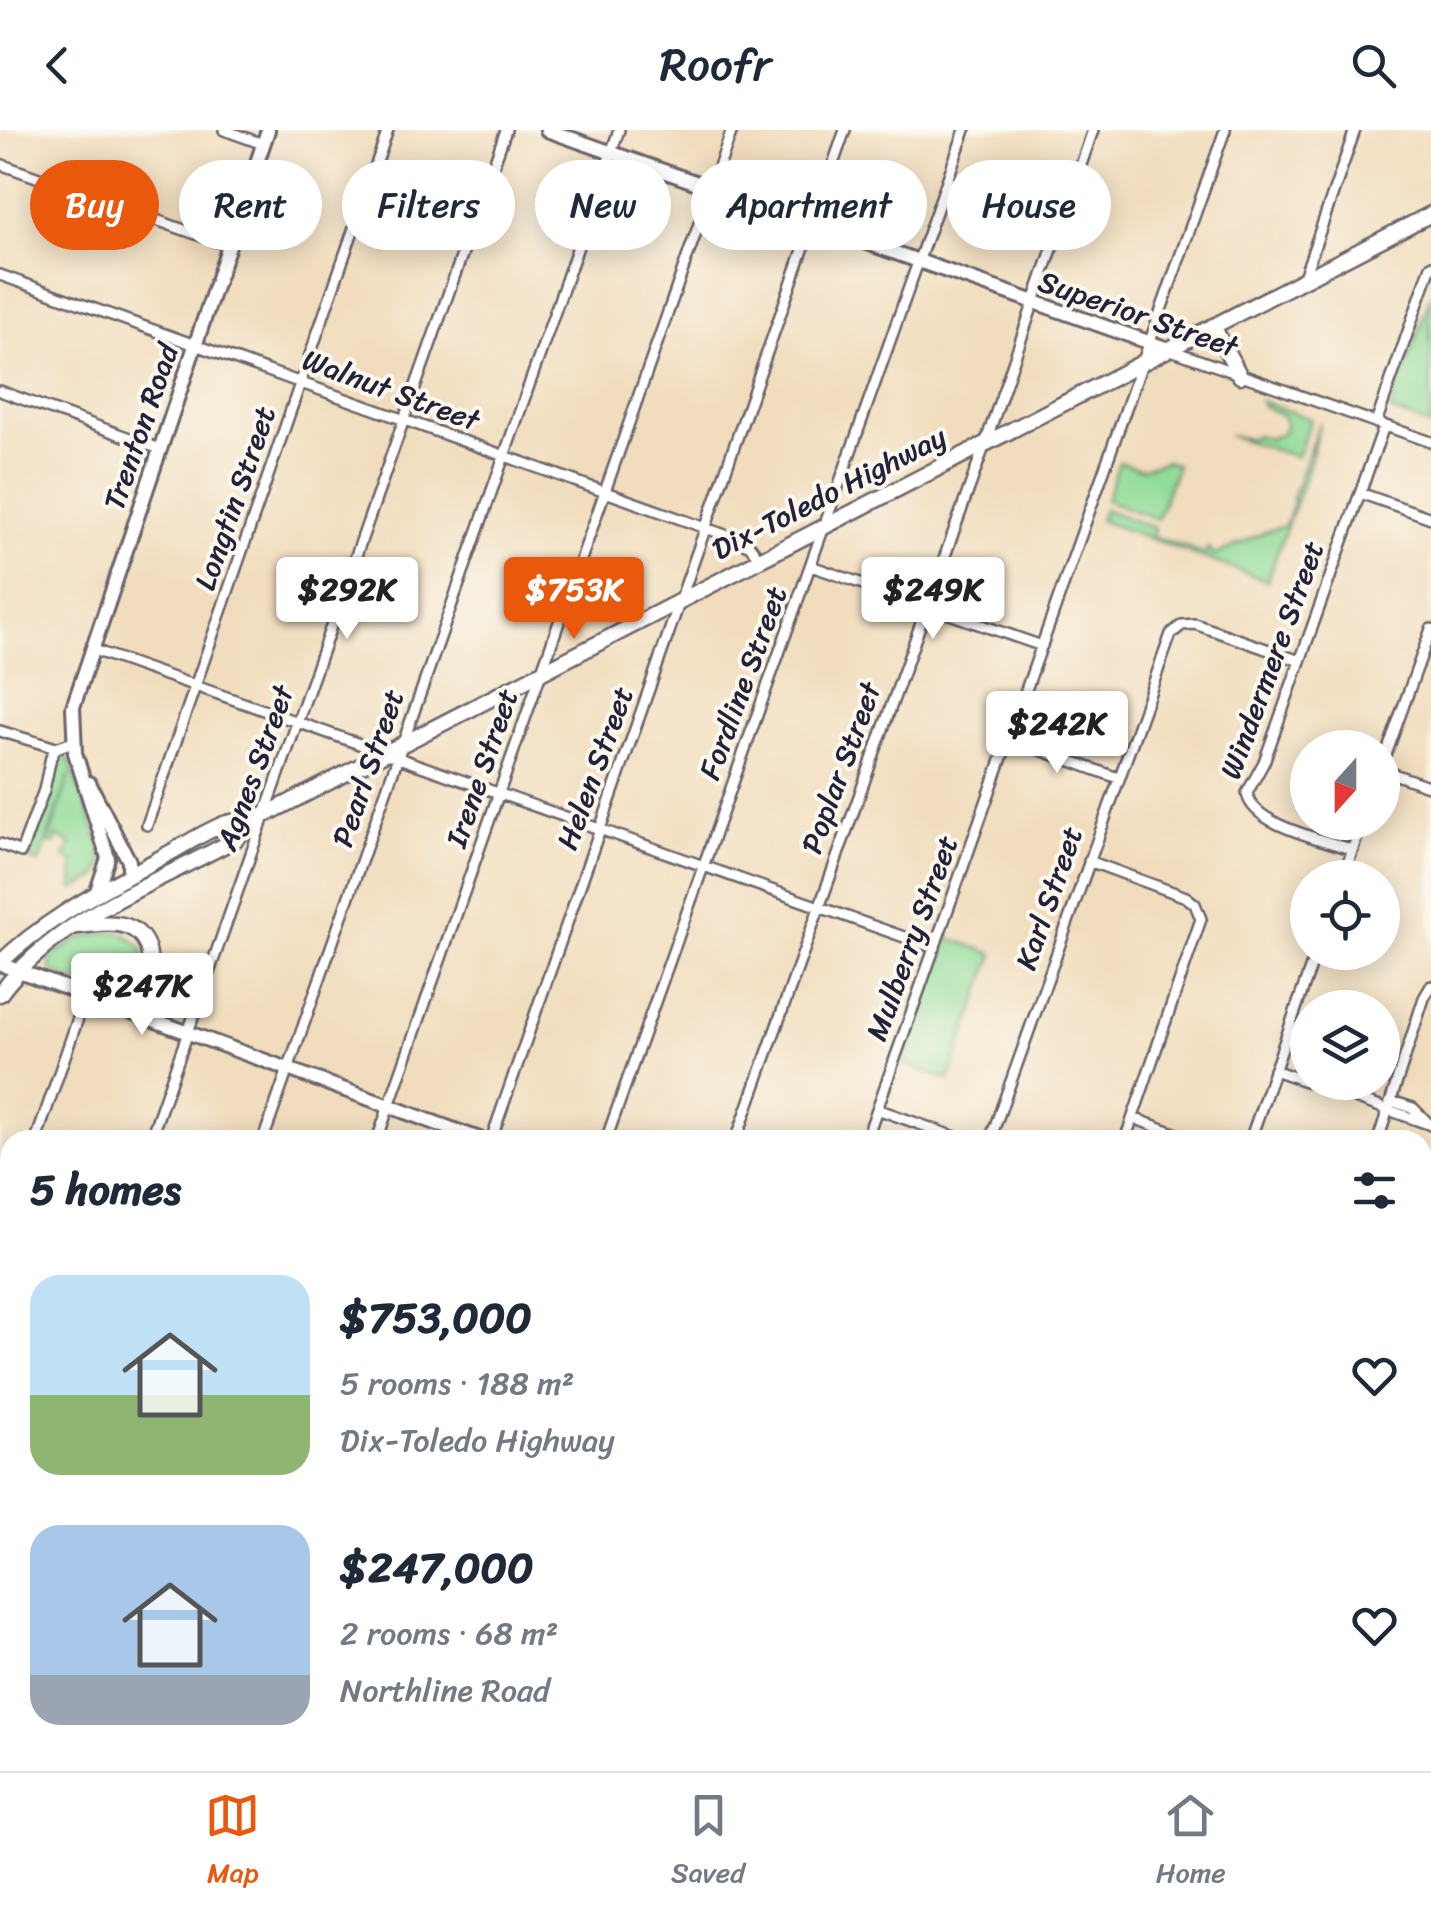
<!DOCTYPE html>
<meta charset="utf-8">
<style>
:root{--surface:#fff;--page:#f6f6f7;--text:#1f2937;--muted:#747a83;--line:#e0e1e3;--accent:#ea580c}
body{margin:0;font-family:Sriracha,sans-serif;background:var(--page);color:var(--text);height:100vh;display:flex;flex-direction:column;font-size:38px;white-space:nowrap}
*{box-sizing:border-box;margin:0}
p{font-size:32px;color:var(--muted)}
.icon{flex:none;width:55px;height:55px;fill:none;stroke:currentColor;stroke-width:2;stroke-linecap:round;stroke-linejoin:round}
.map{position:relative;flex:1;overflow:hidden}
.sheet{position:absolute;left:0px;top:1000px;width:1432px;height:642px;display:flex;flex-direction:column;background:var(--surface);border-radius:30px 30px 0 0;box-shadow:0 5px 25px #0003}
.sheet>*{flex:none}
.banner{position:absolute;left:30px;top:30px;width:1372px;height:90px;display:flex;gap:20px}
.needle{width:65px;rotate:201deg}
.buttons{position:absolute;left:1290px;top:600px;display:grid;gap:20px}
.buttons a{display:grid;place-items:center;width:110px;height:110px;border-radius:50%;background:var(--surface);box-shadow:0 5px 25px #0003;font-size:50px}
.price{position:absolute;translate:-50% -85px;padding:0 22px;border-radius:10px;background:#fff;color:#222;font-size:32px;line-height:65px;filter:drop-shadow(0 2px 5px #0008)}
.price::after{content:'';position:absolute;left:50%;top:60px;width:30px;height:22px;margin-left:-15px;background:inherit;clip-path:polygon(0 0,100% 0,50% 100%)}
.price.current{background:var(--accent);color:#fff}
ul{padding:0;list-style:none}
li{display:flex;align-items:center;gap:30px;height:250px;padding:0 30px}
li span{display:grid;place-items:center;flex:none;width:280px;height:200px;border-radius:30px;color:#555}
li>.icon{margin-inline-start:auto}
span .icon{width:120px;height:120px;fill:#fffc;stroke-width:1}
li b{font-size:42px}
h2{display:flex;justify-content:space-between;align-items:center;height:120px;padding:0 30px;font-size:42px}
.chip{padding:0 35px;border-radius:45px;background:var(--surface);box-shadow:0 5px 25px #0003;font-size:35px;line-height:90px}
.chip.current{background:var(--accent);color:#fff}
header{display:flex;justify-content:space-between;align-items:center;height:130px;padding:0 30px;background:var(--surface);font-size:45px;font-weight:600}
.dock{display:flex;justify-content:space-around;align-items:center;height:140px;border-top:2px solid var(--line);background:var(--surface);font-size:28px;color:var(--muted)}
.dock a{display:grid;justify-items:center;gap:5px}
.dock .current{color:var(--accent)}
.map>svg:first-child{display:block}
</style>
<header><svg class="icon" aria-label="back" viewBox="0 0 24 24"><path d="M15 5l-7 7 7 7"/></svg>Roofr<svg class="icon" aria-label="search" viewBox="0 0 24 24"><circle cx="10" cy="10" r="6"/><path d="M15 15l6 6"/></svg></header>
<div class="map">
<svg width="1431" height="1641" viewBox="0 0 1431 1641">
<rect width="100%" height="100%" fill="#fbf7ec"/>
<filter id="ink" filterUnits="userSpaceOnUse"><feTurbulence type="fractalNoise" baseFrequency=".01" numOctaves="2"/><feDisplacementMap in="SourceGraphic" scale="20" xChannelSelector="R" yChannelSelector="G"/><feConvolveMatrix kernelMatrix="1 2 1 2 8 2 1 2 1" color-interpolation-filters="sRGB"/></filter>
<filter id="wash" filterUnits="userSpaceOnUse"><feTurbulence type="fractalNoise" baseFrequency=".0048" numOctaves="4" result="noise"/><feDisplacementMap in="SourceGraphic" scale="40" xChannelSelector="R" yChannelSelector="G"/><feGaussianBlur stdDeviation="2.25" result="paint"/><feColorMatrix in="noise" values="0 0 0 0 0 0 0 0 0 0 0 0 0 0 0 0 0 1.4 0 .05"/><feComposite in="paint" operator="in"/></filter>
<g filter="url(#wash)">
<rect width="100%" height="100%" fill="#f1ddbd"/>
<path fill="#91dc98" stroke="#5a7f6a" stroke-width="2.5" d="M1431 165V296L1390 281Z
M1261 271 1311 289 1297 327 1228 305 1249 309 1256 305 1269 309 1282 304 1286 294 1282 285 1263 276Z
M1320 292 1309 335 1267 451 1099 390 1104 379 1154 398 1152 406 1206 424 1208 418 1213 426 1270 400 1285 396 1293 373V365Z
M1166 331 1177 335 1157 389 1106 370 1119 332 1141 339Z
M59 626H66L69 631 102 719 103 732 98 747 73 760 74 732 65 728 71 714 57 706 54 714 48 712 70 644 39 733 28 729 50 666 54 631Z
M110 801 123 803 143 818 142 846 123 864 112 865 51 841 50 827 80 808Z
M949 808 994 824 949 950 904 934Z"/>
</g>
<g filter="url(#ink)">
<g fill="none" stroke-linecap="round" stroke-linejoin="round">
<defs>
<path id="street" d="M224 0 263 14
M0 34 229 116
M0 145 728 406 750 416 760 429
M1303 150 1355 0
M1168 219 1431 312
M0 261 160 319
M1376 293 1431 136
M1360 363 1431 388
M811 436 1042 516
M91 519 935 818
M0 601 56 618
M1010 609 1118 648
M1382 636 1431 499
M1382 640 1431 657
M147 695 388 0
M0 714 21 722 44 660 51 627 56 618 73 612
M1353 720C1324 709 1252 696 1247 663L1264 632 1384 296
M1089 731 1186 767 1195 774 1201 789 1125 1010
M1343 748 1362 692
M1274 940 1308 952
M1309 952 1431 995
M1391 971 1413 978 1430 995
M877 979 964 1010
M1133 988 1194 1010
M36 1010 86 865
M150 1010 506 0
M263 1010 619 0
M377 1010 732 0
M491 1010 845 0
M606 1010 965 0
M736 1010 985 314 1093 0
M866 1010 1225 0
M990 1010 1171 504 1182 495 1195 494 1300 531
M1250 1010 1316 822
M1378 1010 1424 868 1431 856
M0 1114 10 1085
M0 1185 10 1189
M1422 1230 1431 1205
M0 1437 10 1408
M0 1534 10 1538
M1422 1599 1431 1575
M267 1632 290 1641
M776 1632 800 1641
M1067 1632 1070 1641
M42 1641 45 1632
M156 1641 159 1632
M382 1641 385 1632
M498 1641 501 1632
M722 1641 725 1632
M1408 1641 1411 1632"/>
<path id="secondary" d="M547 0 1168 219
M89 653 129 731V746
M96 764 108 728 75 623 73 577 268 0
M0 834 482 1010
M1422 1348 1431 1351"/>
<path id="primary" d="M1213 196 1240 246
M77 796C93 795 111 791 126 796 152 805 156 838 139 857 131 865 121 869 111 875
M0 833C47 787 107 758 164 726 184 716 206 700 227 693 240 690 252 691 265 685L1431 84
M0 864C56 787 155 754 236 709L252 691"/>
</defs>
<use href="#street" stroke="#6a6368" stroke-width="14"/>
<use href="#secondary" stroke="#6a6368" stroke-width="18"/>
<use href="#primary" stroke="#6a6368" stroke-width="19"/>
<use href="#street" stroke="#fff" stroke-width="9"/>
<use href="#secondary" stroke="#fff" stroke-width="12"/>
<use href="#primary" stroke="#fff" stroke-width="14"/>
</g>
</g>
<g text-anchor="middle" stroke-width="8" stroke-linejoin="round" paint-order="stroke">
<g font-size="30" fill="#22223b" stroke="#fbf7ec">
<text transform="translate(1138 184) rotate(19)" y="10">Superior Street</text>
<text transform="translate(391 260) rotate(20)" y="10">Walnut Street</text>
<text transform="translate(141 297) rotate(-71)" y="10">Trenton Road</text>
<text transform="translate(829 363) rotate(-27)" y="10">Dix-Toledo Highway</text>
<text transform="translate(235 368) rotate(-71)" y="10">Longtin Street</text>
<text transform="translate(1272 530) rotate(-70)" y="10">Windermere Street</text>
<text transform="translate(743 553) rotate(-70)" y="10">Fordline Street</text>
<text transform="translate(255 638) rotate(-70)" y="10">Agnes Street</text>
<text transform="translate(368 638) rotate(-71)" y="10">Pearl Street</text>
<text transform="translate(482 638) rotate(-71)" y="10">Irene Street</text>
<text transform="translate(595 638) rotate(-70)" y="10">Helen Street</text>
<text transform="translate(841 638) rotate(-70)" y="10">Poplar Street</text>
<text transform="translate(1049 768) rotate(-71)" y="10">Karl Street</text>
<text transform="translate(912 808) rotate(-70)" y="10">Mulberry Street</text>
</g>
</g>
</svg>
<div class="buttons">
<a><svg class="needle" viewBox="-14 -14 28 28"><path d="M0-13l5 13h-10z" fill="#e53935"/><path d="M0 13l5-13h-10z" fill="#747a83"/></svg></a>
<a><svg class="icon" aria-label="locate" viewBox="0 0 24 24"><circle cx="12" cy="12" r="6"/><path d="M12 2v4M12 18v4M2 12h4M18 12h4"/></svg></a>
<a><svg class="icon" aria-label="layers" viewBox="0 0 24 24"><path d="M12 4l9 5-9 5-9-5zM3 14l9 5 9-5"/></svg></a>
</div>
<b class="price" style="left:347px;top:512px">$292K</b>
<b class="price current" style="left:574px;top:512px">$753K</b>
<b class="price" style="left:933px;top:512px">$249K</b>
<b class="price" style="left:1057px;top:646px">$242K</b>
<b class="price" style="left:142px;top:908px">$247K</b>
<div class="banner">
<a class="chip current">Buy</a>
<a class="chip">Rent</a>
<a class="chip">Filters</a>
<a class="chip">New</a>
<a class="chip">Apartment</a>
<a class="chip">House</a>
</div>
<section class="sheet">
<h2>5 homes<svg class="icon" aria-label="filters" viewBox="0 0 24 24"><path d="M4 7h16M4 17h16"/><circle cx="9" cy="7" r="2"/><circle cx="15" cy="17" r="2"/></svg></h2>
<ul>
<li><span style="background:linear-gradient(#bfe0f5 60%,#8fb573 0)"><svg class="icon" aria-label="home" viewBox="0 0 24 24"><path d="M3 11l9-7 9 7M6 9v11h12V9"/></svg></span><div><b>$753,000</b><p>5 rooms · 188 m²</p><p>Dix-Toledo Highway</p></div><svg class="icon" aria-label="heart" viewBox="0 0 24 24"><path d="M12 20l-8-8c-3-5 5-10 8-4 3-6 11-1 8 4z"/></svg></li>
<li><span style="background:linear-gradient(#a9c7e8 75%,#9aa5b1 0)"><svg class="icon" aria-label="home" viewBox="0 0 24 24"><path d="M3 11l9-7 9 7M6 9v11h12V9"/></svg></span><div><b>$247,000</b><p>2 rooms · 68 m²</p><p>Northline Road</p></div><svg class="icon" aria-label="heart" viewBox="0 0 24 24"><path d="M12 20l-8-8c-3-5 5-10 8-4 3-6 11-1 8 4z"/></svg></li>
</ul>
</section>
</div>
<nav class="dock">
<a class="current"><svg class="icon" aria-label="map" viewBox="0 0 24 24"><path d="M3 6l6-2 6 2 6-2v14l-6 2-6-2-6 2zM9 4v14M15 6v14"/></svg>Map</a>
<a><svg class="icon" aria-label="saved" viewBox="0 0 24 24"><path d="M7 4h10v16l-5-4-5 4z"/></svg>Saved</a>
<a><svg class="icon" aria-label="home" viewBox="0 0 24 24"><path d="M3 11l9-7 9 7M6 9v11h12V9"/></svg>Home</a>
</nav>
